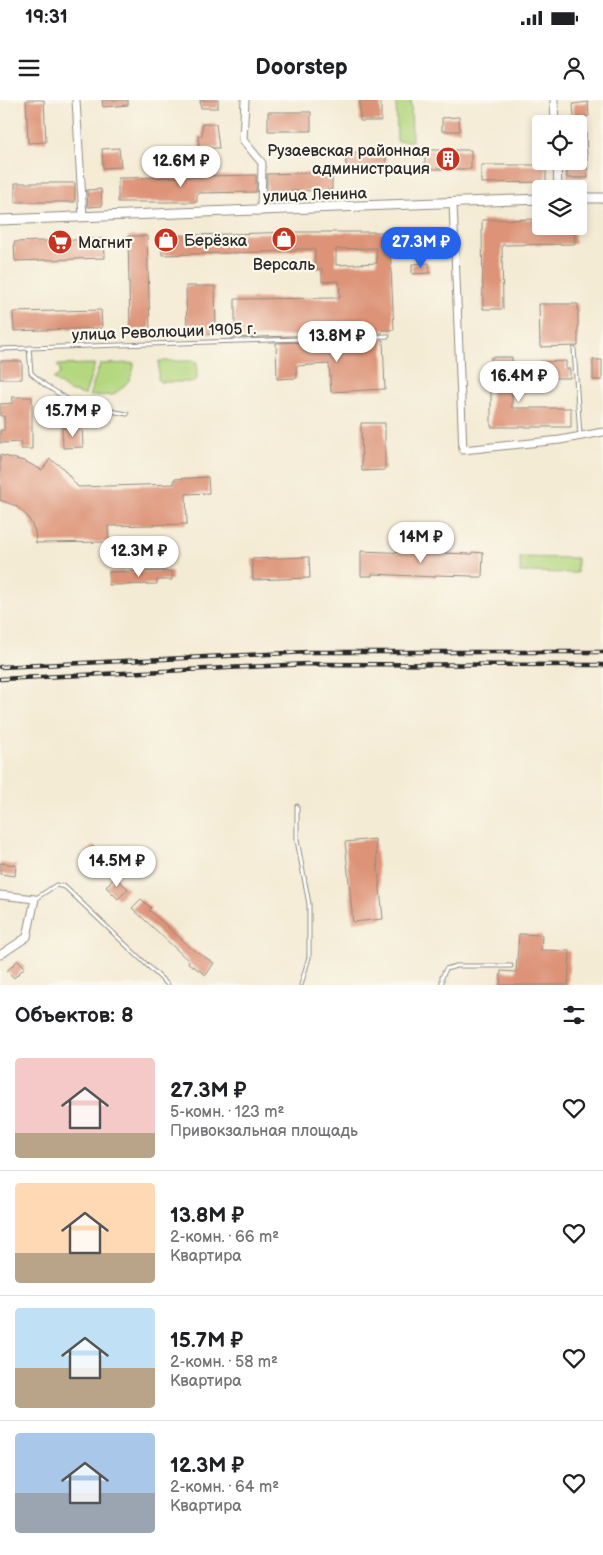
<!DOCTYPE html>
<html lang="ru">
<meta charset="utf-8">
<style>
:root{--surface:#fff;--page:#f2f2f2;--text:#202124;--muted:#757577;--line:#e0e0e0;--accent:#2563eb}
body{margin:0;font-family:"Balsamiq Sans",sans-serif;background:var(--page);color:var(--text);height:100vh;display:flex;flex-direction:column;font-size:19px;white-space:nowrap}
*{box-sizing:border-box;margin:0}
p{font-size:16px;color:var(--muted)}
.icon{flex:none;width:28px;height:28px;fill:none;stroke:currentColor;stroke-width:2;stroke-linecap:round;stroke-linejoin:round}
.map{position:relative;height:885px;overflow:hidden}
.details{display:flex;flex-direction:column;background:var(--surface);flex:1}
.details>*{flex:none}
.buttons{position:absolute;left:532px;top:15px;display:grid;gap:10px}
.buttons a{display:grid;place-items:center;width:55px;height:55px;border-radius:5px;background:var(--surface);box-shadow:0 2px 8px #0003;font-size:25px}
.price{position:absolute;translate:-50% -42px;padding:0 11px;border-radius:18px;background:#fff;color:#222;font-size:16px;line-height:32px;filter:drop-shadow(0 1px 2px #0008)}
.price::after{content:'';position:absolute;left:50%;top:30px;width:15px;height:11px;margin-left:-8px;background:inherit;clip-path:polygon(0 0,100% 0,50% 100%)}
.price.on{background:var(--accent);color:#fff}
ul{padding:0;list-style:none}
li{display:flex;align-items:center;gap:15px;height:125px;padding:0 15px}
li+li{border-top:1px solid var(--line)}
li span{display:grid;place-items:center;flex:none;width:140px;height:100px;border-radius:5px;color:#555}
li>.icon{margin-inline-start:auto}
span .icon{width:60px;height:60px;fill:#fffc;stroke-width:1}
li b{font-size:21px}
h2{display:flex;justify-content:space-between;align-items:center;height:60px;padding:0 15px;font-size:21px}
.status{display:flex;justify-content:space-between;align-items:center;height:35px;padding:0 25px;background:var(--surface);direction:ltr}
.status svg{height:14px;fill:currentColor}
header{display:flex;justify-content:space-between;align-items:center;height:65px;padding:0 15px;background:var(--surface);font-size:22px;font-weight:600}
.map>svg:first-child{display:block}
</style>
<div class="status"><b>19:31</b><svg viewBox="0 0 49 12"><path d="M0 12V9h3v3zM5 12V6h3v6zM10 12V3h3v9zM15 12V0h3v12zM26 1h20v11H26zM47 4h2v5h-2z"/></svg></div>
<header><svg class="icon" aria-label="menu" viewBox="0 0 24 24"><path d="M4 6h16M4 12h16M4 18h16"/></svg>Doorstep<svg class="icon" aria-label="person" viewBox="0 0 24 24"><circle cx="12" cy="8" r="4"/><path d="M4 21q1-7 8-7t8 7"/></svg></header>
<div class="map">
<svg width="603" height="885" viewBox="0 0 603 885">
<rect width="100%" height="100%" fill="#fbf7ec"/>
<filter id="ink" filterUnits="userSpaceOnUse"><feTurbulence type="fractalNoise" baseFrequency=".02" numOctaves="2"/><feDisplacementMap in="SourceGraphic" scale="10" xChannelSelector="R" yChannelSelector="G"/><feConvolveMatrix kernelMatrix="1 2 1 2 8 2 1 2 1" color-interpolation-filters="sRGB"/></filter>
<filter id="wash" filterUnits="userSpaceOnUse"><feTurbulence type="fractalNoise" baseFrequency=".0096" numOctaves="4" result="noise"/><feDisplacementMap in="SourceGraphic" scale="20" xChannelSelector="R" yChannelSelector="G"/><feGaussianBlur stdDeviation="1.12" result="paint"/><feColorMatrix in="noise" values="0 0 0 0 0 0 0 0 0 0 0 0 0 0 0 0 0 1.4 0 .05"/><feComposite in="paint" operator="in"/></filter>
<g filter="url(#wash)">
<rect width="100%" height="100%" fill="#f4ebd4"/>
<path fill="#b4d77f" stroke="#708155" d="M396 0H411L412 41H397Z
M159 261H196L197 264V279L193 282H160L158 280Z
M134 263C134 278 125 286 113 295L89 296 100 264Z
M95 264 85 295 69 291 53 279 60 274V269L57 265Z
M520 457 577 458V473L520 472Z"/>
<g id="blocks">
<path fill="#dd9377" fill-rule="evenodd" d="M26 0H44L46 42 28 43Z
M102 0H128V5L103 7Z
M200 0H218V8H201Z
M360 0H381V21H360Z
M588 2 589 16 574 18 573 4Z
M268 12H311V31H268Z
M459 17 460 31H442V18Z
M202 24H216L219 48H199L198 36H202Z
M579 32H586L588 78H567V61H579Z
M119 48 121 67 103 68 102 49Z
M425 50H471V69H425Z
M386 52V70L346 71V53Z
M481 65H546V82L481 83Z
M332 72V90L267 92V74Z
M256 75V92L197 93V102H118V78L204 77V76Z
M15 83H75V102H15Z
M101 89 102 106 88 107 87 90Z
M541 119V126H574L575 144 502 145 503 209H483L482 120Z
M296 132H394V148H390L394 230H382V233L230 238 229 226H235V199L340 198 339 181 322 182V169H315V149H296V151L162 155 161 136ZM376 148 377 163 336 165V149Z
M128 136H147L150 229 130 230Z
M104 139 105 158 15 161 14 142Z
M429 163 430 173 412 174V164Z
M186 186H215L216 234H187Z
M539 204H578V246L540 247Z
M101 210 102 228 14 231 13 212Z
M383 240 385 289 331 292 329 264 296 266 297 278 277 279 276 243Z
M491 257H512V308H571V327H491Z
M593 260H602V280H593Z
M0 261H22V279H0Z
M566 261V269H570V278H546V279L536 280V269H539V262Z
M12 297H32V349H21V342L0 343V330H4V316H0V304L13 303Z
M361 323H385V370L362 371Z
M82 327 83 347 63 348 62 328Z
M0 355 24 361 42 370 50 359 62 367 78 387 174 384V379L208 377 209 393 186 394 187 424 108 426 109 442 36 443 35 431 28 417 16 406 0 400Z
M361 451 410 453V452L472 454V452L483 453 482 477H472V476L435 475V477L372 474V476H361Z
M309 457 310 478 253 480 252 459Z
M172 471V480H157V484L109 485V472Z
M375 739 383 819 353 822 345 742Z
M93 746 104 758 92 770 80 758Z
M0 763 16 765 15 776 0 774Z
M115 777 128 789 118 799 106 787Z
M141 799 151 808 149 810 191 848 214 863 206 875 188 863 189 861 132 808Z
M519 834 542 835 541 850 570 851 568 885H500L501 871 516 872Z
M18 860 25 867 14 878 7 871Z"/>
</g>
</g>
<g filter="url(#ink)">
<use href="#blocks" fill-opacity="0" stroke="#908b80" stroke-width="1"/>
<g fill="none" stroke-linecap="round" stroke-linejoin="round">
<defs>
<path id="service" d="M29 248 31 273 45 285 77 305 127 314
M0 249 388 236
M574 249 580 335
M297 706V740L309 804V857L301 885
M35 799 56 785 65 787 168 885
M442 885V877L446 869 456 866H511"/>
<path id="minor" d="M76 0 83 117
M245 0 243 40 262 63 261 111
M554 0 555 24
M557 61 558 89
M453 103 463 350 560 340 603 332
M0 795 35 799 27 837 0 855"/>
<path id="tertiary" d="M579 98H603
M0 120 541 99"/>
</defs>
<use href="#service" stroke="#908b80" stroke-width="5"/>
<use href="#minor" stroke="#908b80" stroke-width="9"/>
<use href="#tertiary" stroke="#908b80" stroke-width="11"/>
<use href="#service" stroke="#fff" stroke-width="3"/>
<use href="#minor" stroke="#fff" stroke-width="7"/>
<use href="#tertiary" stroke="#fff" stroke-width="9"/>
<defs>
<path id="rail" d="M0 567 308 552H603
M0 579 308 564 603 565"/>
</defs>
<use href="#rail" stroke="#2b2b2b" stroke-width="4.5"/>
<use href="#rail" stroke="#fbf7ec" stroke-width="2.5" stroke-dasharray="8" stroke-linecap="butt"/>
</g>
</g>
<defs>
<symbol id="building-disc" viewBox="-11 -11 22 22"><circle r="9.5" fill="#c8321e" stroke="#fbf7ec"/><path d="M-4-6H4V6H1V3H-1V6H-4ZM-2.5-4.3h1.7v1.8h-1.7ZM.8-4.3h1.7v1.8H.8ZM-2.5-1h1.7V.8h-1.7ZM.8-1h1.7V.8H.8Z" fill="#fff"/></symbol>
<symbol id="shop-disc" viewBox="-11 -11 22 22"><circle r="9.5" fill="#c8321e" stroke="#fbf7ec"/><path d="M-5-2.5h2.3a2.7 3.5 0 0 1 5.4 0H5L5.5 6h-11ZM-1.5-2.5h3a1.5 2.3 0 0 0-3 0Z" fill="#fff"/></symbol>
<symbol id="supermarket-disc" viewBox="-11 -11 22 22"><circle r="9.5" fill="#c8321e" stroke="#fbf7ec"/><path d="M-6-5.5h2.5l.6 2H6L4.5 2H-2.5L-4.4-4H-6ZM-1.5 3.2a1.3 1.3 0 1 0 .1 0ZM3 3.2a1.3 1.3 0 1 0 .1 0Z" fill="#fff"/></symbol>
</defs>
<g fill-rule="evenodd">
<use href="#building-disc" x="434" y="45" width="28" height="28"/>
<use href="#shop-disc" x="270" y="125" width="28" height="28"/>
<use href="#shop-disc" x="152" y="126" width="28" height="28"/>
<use href="#supermarket-disc" x="46" y="128" width="28" height="28"/>
</g>
<g text-anchor="middle" stroke-width="4.5" stroke-linejoin="round" paint-order="stroke">
<g font-size="16" fill="#2b2b2b" stroke="#fbf7ec" text-anchor="start">
<text x="430" y="56" text-anchor="end">Рузаевская районная<tspan x="430" dy="18">администрация</tspan></text>
<text x="184" y="146">Берёзка</text>
<text x="78" y="148">Магнит</text>
<text x="284" y="170" text-anchor="middle">Версаль</text>
</g>
<g font-size="16" fill="#2b2b2b" stroke="#fbf7ec">
<text transform="translate(315 94) rotate(-2)" y="6">улица Ленина</text>
<text transform="translate(164 231) rotate(-2)" y="6">улица Революции 1905 г.</text>
</g>
</g>
</svg>
<div class="buttons">
<a><svg class="icon" aria-label="locate" viewBox="0 0 24 24"><circle cx="12" cy="12" r="6"/><path d="M12 2v4M12 18v4M2 12h4M18 12h4"/></svg></a>
<a><svg class="icon" aria-label="layers" viewBox="0 0 24 24"><path d="M12 4l9 5-9 5-9-5zM3 14l9 5 9-5"/></svg></a>
</div>
<b class="price" style="left:181px;top:88px">12.6M ₽</b>
<b class="price on" style="left:421px;top:169px">27.3M ₽</b>
<b class="price" style="left:337px;top:263px">13.8M ₽</b>
<b class="price" style="left:519px;top:303px">16.4M ₽</b>
<b class="price" style="left:73px;top:338px">15.7M ₽</b>
<b class="price" style="left:421px;top:464px">14M ₽</b>
<b class="price" style="left:139px;top:478px">12.3M ₽</b>
<b class="price" style="left:117px;top:788px">14.5M ₽</b>
</div>
<section class="details">
<h2>Объектов: 8<svg class="icon" aria-label="filters" viewBox="0 0 24 24"><path d="M4 7h16M4 17h16"/><circle cx="9" cy="7" r="2"/><circle cx="15" cy="17" r="2"/></svg></h2>
<ul>
<li><span style="background:linear-gradient(#f6c9c9 75%,#b9a48a 0)"><svg class="icon" aria-label="home" viewBox="0 0 24 24"><path d="M3 11l9-7 9 7M6 9v11h12V9"/></svg></span><div><b>27.3M ₽</b><p>5-комн. · 123 m²</p><p>Привокзальная площадь</p></div><svg class="icon" aria-label="heart" viewBox="0 0 24 24"><path d="M12 20l-8-8c-3-5 5-10 8-4 3-6 11-1 8 4z"/></svg></li>
<li><span style="background:linear-gradient(#ffd9b3 70%,#b9a48a 0)"><svg class="icon" aria-label="home" viewBox="0 0 24 24"><path d="M3 11l9-7 9 7M6 9v11h12V9"/></svg></span><div><b>13.8M ₽</b><p>2-комн. · 66 m²</p><p>Квартира</p></div><svg class="icon" aria-label="heart" viewBox="0 0 24 24"><path d="M12 20l-8-8c-3-5 5-10 8-4 3-6 11-1 8 4z"/></svg></li>
<li><span style="background:linear-gradient(#bfe0f5 60%,#b9a48a 0)"><svg class="icon" aria-label="home" viewBox="0 0 24 24"><path d="M3 11l9-7 9 7M6 9v11h12V9"/></svg></span><div><b>15.7M ₽</b><p>2-комн. · 58 m²</p><p>Квартира</p></div><svg class="icon" aria-label="heart" viewBox="0 0 24 24"><path d="M12 20l-8-8c-3-5 5-10 8-4 3-6 11-1 8 4z"/></svg></li>
<li><span style="background:linear-gradient(#a9c7e8 60%,#9aa5b1 0)"><svg class="icon" aria-label="home" viewBox="0 0 24 24"><path d="M3 11l9-7 9 7M6 9v11h12V9"/></svg></span><div><b>12.3M ₽</b><p>2-комн. · 64 m²</p><p>Квартира</p></div><svg class="icon" aria-label="heart" viewBox="0 0 24 24"><path d="M12 20l-8-8c-3-5 5-10 8-4 3-6 11-1 8 4z"/></svg></li>
</ul>
</section>
